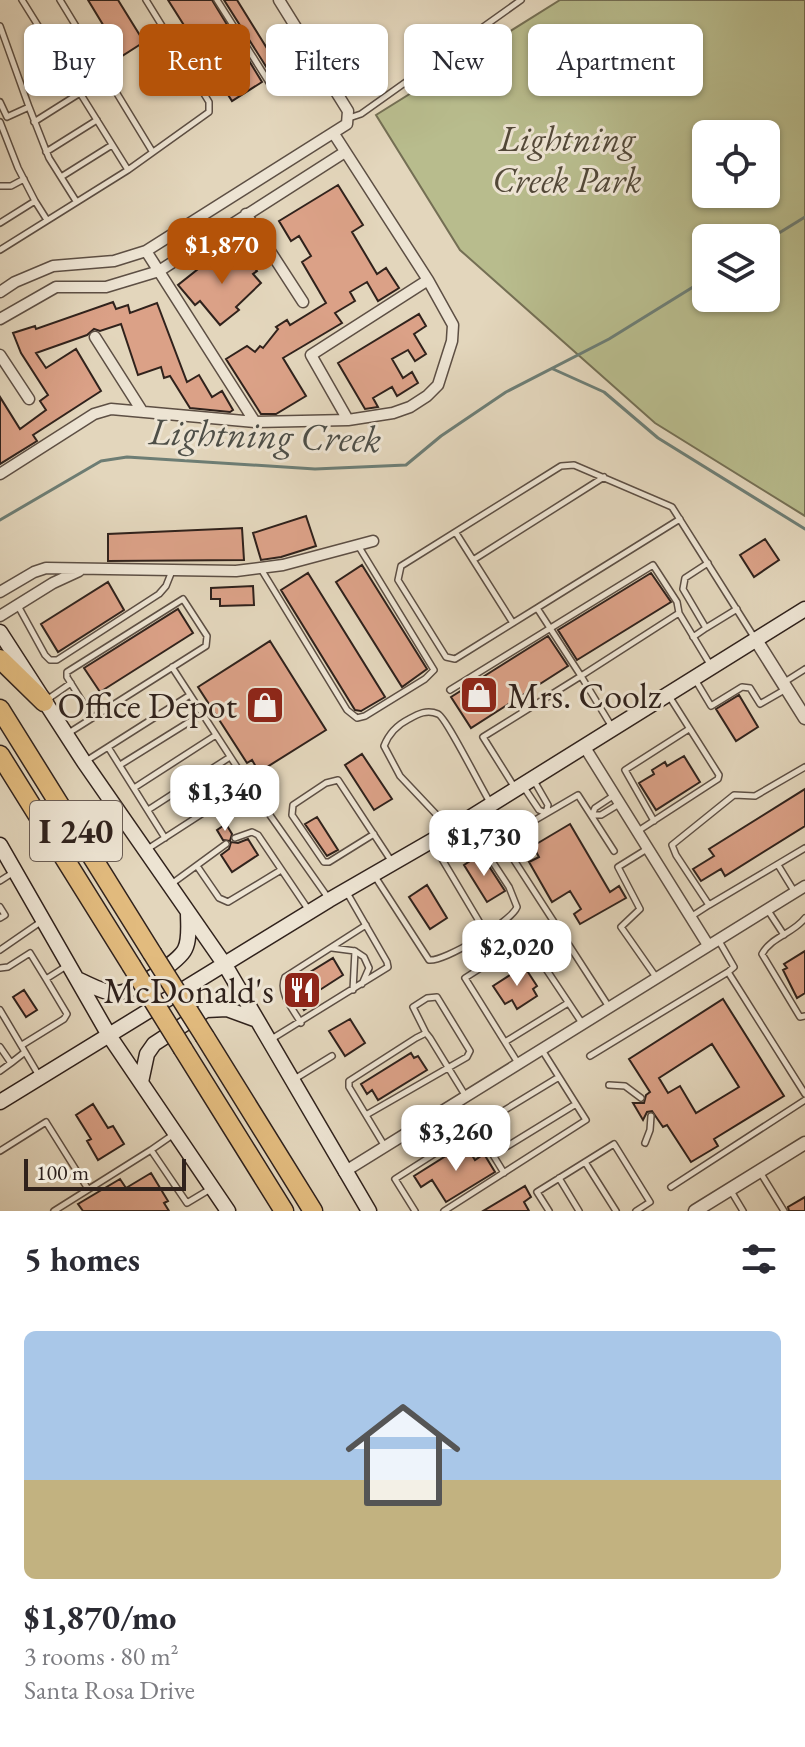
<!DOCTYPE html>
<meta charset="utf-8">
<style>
:root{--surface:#fff;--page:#f2f2f3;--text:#2b2b33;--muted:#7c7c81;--accent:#b45309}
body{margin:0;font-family:"EB Garamond",serif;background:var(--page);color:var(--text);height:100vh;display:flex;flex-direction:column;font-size:30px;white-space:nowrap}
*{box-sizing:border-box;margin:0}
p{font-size:26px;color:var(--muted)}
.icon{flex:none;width:44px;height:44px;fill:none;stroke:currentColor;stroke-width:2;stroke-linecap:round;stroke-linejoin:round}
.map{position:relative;height:1211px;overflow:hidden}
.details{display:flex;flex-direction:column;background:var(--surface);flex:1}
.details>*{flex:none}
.banner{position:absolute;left:24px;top:24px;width:758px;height:72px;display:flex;gap:16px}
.buttons{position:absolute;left:692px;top:120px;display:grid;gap:16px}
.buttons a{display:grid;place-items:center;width:88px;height:88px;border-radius:12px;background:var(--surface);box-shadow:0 2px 6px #0004;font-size:40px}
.scale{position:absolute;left:24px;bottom:20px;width:162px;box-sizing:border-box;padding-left:8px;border:4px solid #30221c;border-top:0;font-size:22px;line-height:28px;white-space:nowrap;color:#30221c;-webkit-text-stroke:6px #ede4d3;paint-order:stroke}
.price{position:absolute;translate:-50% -68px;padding:0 18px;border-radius:16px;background:#fff;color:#222;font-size:26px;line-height:52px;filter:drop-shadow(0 2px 4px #0008)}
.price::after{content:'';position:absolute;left:50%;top:48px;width:24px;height:18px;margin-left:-12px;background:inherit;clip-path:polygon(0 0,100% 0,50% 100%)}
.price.selected{background:var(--accent);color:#fff}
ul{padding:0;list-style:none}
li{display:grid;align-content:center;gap:16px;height:424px;padding:0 24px}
li span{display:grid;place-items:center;height:248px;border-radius:12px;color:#555}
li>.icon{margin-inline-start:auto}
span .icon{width:144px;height:144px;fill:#fffc;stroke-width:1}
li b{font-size:34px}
h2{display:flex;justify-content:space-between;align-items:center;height:96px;padding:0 24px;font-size:34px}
.tag{padding:0 28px;border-radius:12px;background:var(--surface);box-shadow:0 2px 6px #0004;font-size:28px;line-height:72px}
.tag.selected{background:var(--accent);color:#fff}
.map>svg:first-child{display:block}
</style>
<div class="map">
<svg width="805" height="1211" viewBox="0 0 805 1211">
<rect width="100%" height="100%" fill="#e3d6bc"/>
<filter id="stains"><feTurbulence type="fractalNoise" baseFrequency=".0025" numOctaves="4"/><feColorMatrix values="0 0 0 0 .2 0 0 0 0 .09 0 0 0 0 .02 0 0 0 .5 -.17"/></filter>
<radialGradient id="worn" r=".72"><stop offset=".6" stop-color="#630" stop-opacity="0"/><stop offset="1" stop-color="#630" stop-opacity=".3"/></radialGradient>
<path fill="#b8bc8d" stroke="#746f54" stroke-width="2" fill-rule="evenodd" d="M560 0H805V516L655 423 460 250 376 115ZM706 134H766V194H706ZM706 238H766V298H706Z"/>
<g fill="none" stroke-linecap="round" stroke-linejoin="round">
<path stroke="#6d7d74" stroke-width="3" d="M766 241 805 217
M553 369 604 392 658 438 805 529
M0 520 101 461 127 457 315 469 406 465 441 436 506 392 609 339 706 279"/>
</g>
<path fill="#dba187" stroke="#30221c" stroke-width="2" fill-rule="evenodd" d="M88 0H118L144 42 122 56Z
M168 0H212L262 82 232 101Z
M224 0H237L281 71 272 76Z
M338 185 363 225 352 232 377 274 386 268 399 288 378 301 367 282 350 292 355 301 335 313 342 323 283 358 306 396 276 414H261L226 359 247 346 255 352 260 346 263 348 278 329 276 327 287 320 290 325 326 303 302 262 311 256 299 236 291 241 279 221Z
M240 250 257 271 253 274 261 283 236 307 239 310 220 325 200 301 195 305 178 285 207 262 211 267 228 253 231 258Z
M113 302 116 309 128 305 130 313 157 303 187 382 199 375 212 397 222 391 233 410 230 412 190 408 170 376 164 378 161 367 138 375 121 324 100 331 94 329 87 335 36 353 46 368 76 349 101 391 33 435 37 441 0 464V397L20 429 46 410 40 401 48 395 21 353 13 333 35 326 36 329Z
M419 314 426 326 414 334 426 354 415 361 408 350 392 359 403 378 412 372 418 383 397 396 392 387 373 398 378 407 365 409 338 363Z
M306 516 316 546 281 557 261 560 253 533Z
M242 528 244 560 108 561V534Z
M765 539 779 560 754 577 740 555Z
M362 565 427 669 402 687 336 582Z
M308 573 385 697 361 711 355 710 281 590Z
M651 573 671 602 577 660 558 630Z
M108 582 124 610 58 652 41 624Z
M253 586 254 605 220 606V599H211V588Z
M178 609 193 633 100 692 84 668Z
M548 636 568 666 471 728 451 697Z
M270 641 326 730 259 772 252 760 247 763 198 687Z
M739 695 758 727 736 741 716 709Z
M362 754 392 799 374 810 345 765Z
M684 756 700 782 656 810 639 783 654 774 652 770 665 762 667 766Z
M805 789V826L725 876 721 869 701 881 693 869 714 856 709 849Z
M317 817 338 850 327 856 305 824Z
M226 824 232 834 230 841 223 840 217 830Z
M570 824 610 892 619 886 626 898 580 924 574 914 581 909 570 891 552 902 529 862 539 857 533 846Z
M248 839 258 855 232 872 221 855 229 849 231 842 238 843Z
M481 854 505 891 487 902 464 865Z
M427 885 447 918 430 929 409 897Z
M805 951V993L797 998 783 970 787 968 784 964Z
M333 958 343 975 312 995 316 1002 304 1010 289 985Z
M524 966 537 986 533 989 537 996 517 1009 512 1000 505 1004 493 986Z
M24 990 37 1010 26 1017 13 997Z
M723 999 784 1096 714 1139 718 1146 691 1162 667 1125 663 1127 652 1111 647 1112 643 1120 633 1103H644L646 1095 650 1092 629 1059ZM712 1044 739 1087 696 1113 680 1086 668 1093 659 1078Z
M350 1019 365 1043 345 1056 329 1031Z
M411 1053 414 1058 418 1056 427 1070 378 1100 372 1090 367 1094 361 1084Z
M93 1104 108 1128 113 1126 124 1144 98 1160 87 1141 91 1139 76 1115Z
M465 1144 475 1160 484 1154 495 1172 446 1202 432 1180 421 1187 414 1176Z
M151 1173 168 1201 164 1203 169 1211H83L78 1204 120 1179 126 1188Z
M525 1186 531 1197 524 1202 529 1211H483Z
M805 1197V1211H789L788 1207Z"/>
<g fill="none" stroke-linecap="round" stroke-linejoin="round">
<defs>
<path id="service" d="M60 0 152 151
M217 0 272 87
M0 26 29 107 7 117 0 102
M29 107 49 158 76 201
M349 118 361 114 521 0
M0 122 18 168 35 201
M34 122 80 93
M46 152 97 120
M128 170 209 112V102L146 0
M61 177 112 145
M0 186H11L24 179
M0 223 35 201 47 220
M0 250 128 170 22 0
M456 533 513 623
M473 560 604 477
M708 563 685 578 683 589 706 628 737 609
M261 569 347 710 357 718 365 716 425 679 434 670 359 547
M17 604 45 655 50 660H57L159 594 166 586 172 571
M537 608 680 519
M693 637 706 628
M172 667 248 784 329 899
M696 681 711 706 742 687 750 688 760 704 786 689
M783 683 805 669
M450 690 653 565 677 602 679 613
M48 699 71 683
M612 727 581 676 679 613 711 666
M67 734 206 646 207 636 183 599 67 672V677L92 717
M108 747 165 838
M86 761 190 695
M120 765 202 714
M523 786 539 810 546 813 548 805 533 779
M134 788 216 735
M515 788 483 737 581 676 537 608 455 659 446 657 398 580 401 566 561 466 574 465 672 507 754 637
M148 810 230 757
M592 815 595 808 613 796
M592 815H601L619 804
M654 821 625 770 689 729
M450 829 400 776 384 746C389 733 397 725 409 719 418 714 427 709 438 714 446 717 482 790 491 804
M638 831 718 779 719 775 669 696
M374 834 329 862H324L292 815 293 805 326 783 338 780 340 783 392 862
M235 838 252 832 258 835 308 909
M433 844 486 933
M647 849 618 867 640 909 621 927 656 977
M146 850 248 784
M778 865 794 891
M197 866 219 898 228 902 281 870
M374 875 429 960C444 962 511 922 517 907L509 887 467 823
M0 881 14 872
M170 885 226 844
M709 905 805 848
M0 907 5 915 0 918
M767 909 784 935
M692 916 709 905 676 855 672 845 734 795 755 796 805 767
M805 918C794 933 771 937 762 954L800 1017 805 1016
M719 941 734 967 728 972 805 1094
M332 948 355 951 353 990
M0 950 42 921
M355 951 364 957 369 968 362 984
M0 968 8 967 30 953 46 979
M609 1007 501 840 578 795 614 851
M0 1010 25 1052
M301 1023C293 1009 278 993 285 977L366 925
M270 1040 388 967 387 962 346 891
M505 1042 568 1003
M22 1045 64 1019 67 1014 46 979 68 965
M0 1047 11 1063 25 1052 38 1074
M590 1056 728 972
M518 1063 465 978 526 939 582 1023
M0 1071 11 1063
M293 1080 332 1056
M609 1085 625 1086 641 1098
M366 1115 467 1057 470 1051 437 997 427 998 413 1007 426 1033
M467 1133 559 1077
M174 1134 151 1150 187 1203 212 1188
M645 1143 650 1130 651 1116
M384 1145 349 1087V1081L416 1038 426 1033 430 1038 465 1095
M0 1151 46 1122 88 1189
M585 1162 616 1211
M760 1172 784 1211
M504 1173 493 1155 576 1104
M559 1178 579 1211
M671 1187 805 1100
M731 1191 743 1211
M54 1211 151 1150
M415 1211 395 1179 467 1133 452 1106
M444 1211 586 1120 542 1050
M549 1211 537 1192 614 1144 650 1202 636 1211"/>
<path id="minor" d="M246 214 303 302
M146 251 255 422
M0 292 15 282 53 266 114 261 146 251 347 124 348 111 279 0
M0 319 56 287H106L159 271 345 152
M95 337 142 411
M0 355 29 399
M348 420 311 355 428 280
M0 474 94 414 111 409 255 422 348 420 393 413 410 407 427 396 438 385 452 341 453 325 428 280 334 134
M0 592 34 572 46 568 236 571 283 565 373 541
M0 616 53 583 79 571
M584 746 708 945
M344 1172 805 886"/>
<path id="tertiary" d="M756 640 805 718
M695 1211 805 1143"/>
<path id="secondary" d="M0 632 84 762 225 965 369 1211
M0 845 110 1037 228 1211
M77 979C89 984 105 994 118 993 132 992 179 962 185 949 190 939 188 924 188 912
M141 1082 147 1054 154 1044 206 1010 227 1009 257 1020
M0 1102 329 900 447 832 805 609"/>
<path id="motorway" d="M0 659 44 702
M0 709 152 953
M0 755 131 965
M205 1037 313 1211
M183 1049 284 1211"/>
</defs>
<use href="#service" stroke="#5d4f44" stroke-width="8"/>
<use href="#minor" stroke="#5d4f44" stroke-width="13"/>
<use href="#tertiary" stroke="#5d4f44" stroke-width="15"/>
<use href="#secondary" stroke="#30221c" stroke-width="17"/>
<use href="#motorway" stroke="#30221c" stroke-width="21"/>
<use href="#service" stroke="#ede4d3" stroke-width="5"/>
<use href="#minor" stroke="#ede4d3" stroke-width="10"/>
<use href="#tertiary" stroke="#ede4d3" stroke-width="12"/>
<use href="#secondary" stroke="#ede4d3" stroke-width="14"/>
<use href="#motorway" stroke="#e2bb7e" stroke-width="18"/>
<defs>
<path id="motorway-bridge" d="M152 953 205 1037
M131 965 183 1049"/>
</defs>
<use href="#motorway-bridge" stroke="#30221c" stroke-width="21" stroke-linecap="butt"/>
<use href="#motorway-bridge" stroke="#e2bb7e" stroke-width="18"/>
</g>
<defs>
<symbol id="shop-square" viewBox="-11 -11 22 22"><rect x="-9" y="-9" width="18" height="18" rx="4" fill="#8f2418" stroke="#ede4d3"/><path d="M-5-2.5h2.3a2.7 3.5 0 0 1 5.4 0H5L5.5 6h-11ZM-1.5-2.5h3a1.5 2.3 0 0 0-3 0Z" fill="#fff"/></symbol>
<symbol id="restaurant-square" viewBox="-11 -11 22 22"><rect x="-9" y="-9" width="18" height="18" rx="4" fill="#8f2418" stroke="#ede4d3"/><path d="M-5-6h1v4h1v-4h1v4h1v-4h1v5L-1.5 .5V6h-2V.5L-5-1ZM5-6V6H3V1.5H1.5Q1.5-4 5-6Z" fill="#fff"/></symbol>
</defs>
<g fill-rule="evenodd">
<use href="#shop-square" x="457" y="673" width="44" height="44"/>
<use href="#shop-square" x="243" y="683" width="44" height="44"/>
<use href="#restaurant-square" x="280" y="968" width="44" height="44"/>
</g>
<g text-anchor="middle" stroke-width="6" stroke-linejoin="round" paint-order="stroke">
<rect fill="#ede4d3" stroke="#695c53" stroke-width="2" x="30" y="801" width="92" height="60" rx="6"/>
<g font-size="34" font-weight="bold" fill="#30221c">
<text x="76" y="843">I 240</text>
</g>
<g font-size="36" font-style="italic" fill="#524838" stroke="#ede4d3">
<text x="567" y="151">Lightning<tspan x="567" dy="41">Creek Park</tspan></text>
</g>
<g font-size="36" fill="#30221c" stroke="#ede4d3" text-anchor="end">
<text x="507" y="708" text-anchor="start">Mrs. Coolz</text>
<text x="237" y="718">Office Depot</text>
<text x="274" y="1003">McDonald's</text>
</g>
<g font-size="38" font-style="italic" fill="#4e4f48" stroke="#ede4d3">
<text transform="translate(265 435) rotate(2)" y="13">Lightning Creek</text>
</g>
</g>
<rect width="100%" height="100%" filter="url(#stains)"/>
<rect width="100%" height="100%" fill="url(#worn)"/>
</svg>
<div class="buttons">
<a><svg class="icon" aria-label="locate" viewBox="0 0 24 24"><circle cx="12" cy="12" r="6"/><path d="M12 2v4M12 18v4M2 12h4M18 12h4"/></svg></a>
<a><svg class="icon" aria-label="layers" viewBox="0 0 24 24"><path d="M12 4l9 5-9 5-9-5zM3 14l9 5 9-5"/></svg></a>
</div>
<div class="scale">100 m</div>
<b class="price selected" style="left:222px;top:286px">$1,870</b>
<b class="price" style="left:225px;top:833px">$1,340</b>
<b class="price" style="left:484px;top:878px">$1,730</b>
<b class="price" style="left:517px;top:988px">$2,020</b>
<b class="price" style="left:456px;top:1173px">$3,260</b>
<div class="banner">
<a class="tag">Buy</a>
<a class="tag selected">Rent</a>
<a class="tag">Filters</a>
<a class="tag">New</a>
<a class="tag">Apartment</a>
</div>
</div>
<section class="details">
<h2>5 homes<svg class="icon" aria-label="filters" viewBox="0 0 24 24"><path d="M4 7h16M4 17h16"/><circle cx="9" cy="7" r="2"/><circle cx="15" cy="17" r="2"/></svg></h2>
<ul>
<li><span style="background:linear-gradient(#a9c7e8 60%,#c2b280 0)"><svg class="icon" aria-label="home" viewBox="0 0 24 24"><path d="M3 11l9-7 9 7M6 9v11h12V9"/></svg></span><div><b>$1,870/mo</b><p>3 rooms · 80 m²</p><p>Santa Rosa Drive</p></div></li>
</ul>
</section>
